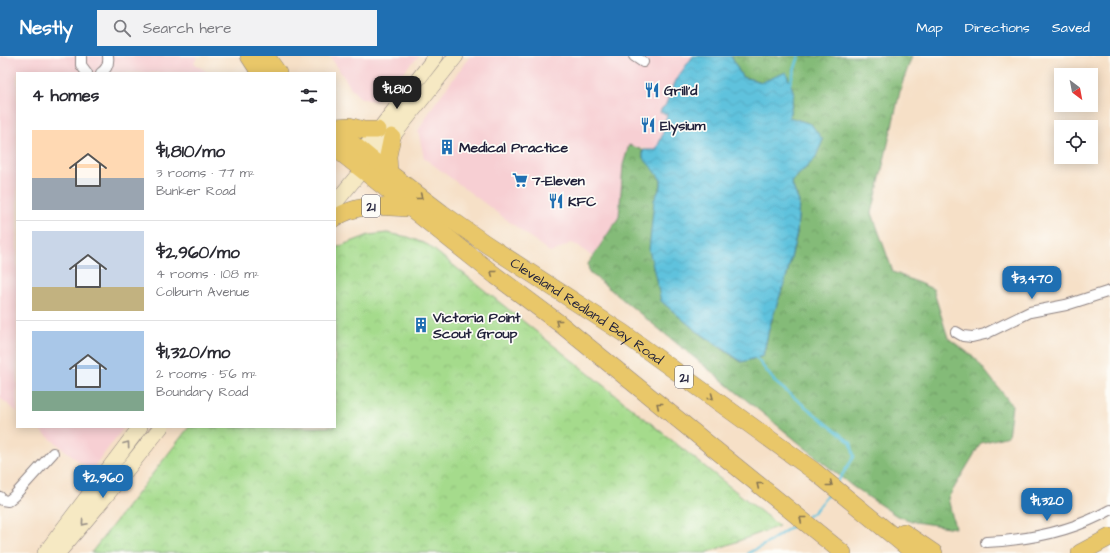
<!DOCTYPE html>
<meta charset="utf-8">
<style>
:root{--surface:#fff;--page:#f2f2f3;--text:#2b2b33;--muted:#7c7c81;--line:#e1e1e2;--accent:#1f6fb2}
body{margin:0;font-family:"Architects Daughter",sans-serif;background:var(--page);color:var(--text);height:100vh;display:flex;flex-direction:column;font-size:15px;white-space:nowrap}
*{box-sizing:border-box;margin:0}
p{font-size:13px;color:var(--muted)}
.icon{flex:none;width:22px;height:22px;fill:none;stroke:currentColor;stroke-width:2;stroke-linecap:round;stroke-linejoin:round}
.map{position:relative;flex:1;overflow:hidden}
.side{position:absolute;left:16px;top:16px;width:320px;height:356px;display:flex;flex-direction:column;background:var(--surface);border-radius:0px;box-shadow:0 2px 10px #0003}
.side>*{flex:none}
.needle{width:26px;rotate:148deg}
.controls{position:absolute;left:1054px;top:12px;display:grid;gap:8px}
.controls a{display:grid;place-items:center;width:44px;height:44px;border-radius:0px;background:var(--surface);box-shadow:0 2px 10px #0003;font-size:20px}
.price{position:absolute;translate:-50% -34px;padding:0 9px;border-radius:8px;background:var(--accent);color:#fff;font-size:13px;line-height:26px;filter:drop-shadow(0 1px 2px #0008)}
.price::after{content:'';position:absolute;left:50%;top:24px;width:12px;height:9px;margin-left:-6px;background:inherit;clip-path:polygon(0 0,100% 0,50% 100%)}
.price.selected{background:#222;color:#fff}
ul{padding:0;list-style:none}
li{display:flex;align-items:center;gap:12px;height:100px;padding:0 16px}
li+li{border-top:1px solid var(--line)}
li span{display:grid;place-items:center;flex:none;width:112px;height:80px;border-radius:0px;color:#555}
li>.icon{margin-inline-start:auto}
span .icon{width:48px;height:48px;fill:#fffc;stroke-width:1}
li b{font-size:17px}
h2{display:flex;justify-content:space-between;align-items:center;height:48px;padding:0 16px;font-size:17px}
header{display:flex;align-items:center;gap:24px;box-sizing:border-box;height:56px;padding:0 20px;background:var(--accent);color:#fff}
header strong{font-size:19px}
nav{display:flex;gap:22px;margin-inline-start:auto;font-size:14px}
.search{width:280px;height:36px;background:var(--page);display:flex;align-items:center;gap:10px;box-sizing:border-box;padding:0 14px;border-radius:0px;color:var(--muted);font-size:15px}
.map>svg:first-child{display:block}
</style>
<header>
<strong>Nestly</strong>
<div class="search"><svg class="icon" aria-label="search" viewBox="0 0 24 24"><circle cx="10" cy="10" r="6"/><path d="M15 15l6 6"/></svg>Search here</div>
<nav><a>Map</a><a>Directions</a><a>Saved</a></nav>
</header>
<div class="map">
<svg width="1110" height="497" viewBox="0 0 1110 497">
<defs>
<pattern id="forest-crowns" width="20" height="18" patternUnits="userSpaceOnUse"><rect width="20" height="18" fill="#84bb78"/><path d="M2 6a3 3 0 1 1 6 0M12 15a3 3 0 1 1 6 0" fill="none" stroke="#6c9864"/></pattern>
<pattern id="park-crowns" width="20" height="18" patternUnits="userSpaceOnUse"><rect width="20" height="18" fill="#a5db8c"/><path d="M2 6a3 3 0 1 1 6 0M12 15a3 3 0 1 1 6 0" fill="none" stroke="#8ebc7a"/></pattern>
<pattern id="water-waves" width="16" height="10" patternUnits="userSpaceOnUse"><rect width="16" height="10" fill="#5fc2dd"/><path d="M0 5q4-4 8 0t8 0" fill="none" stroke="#52a6bf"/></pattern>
</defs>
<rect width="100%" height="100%" fill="#fdfcf7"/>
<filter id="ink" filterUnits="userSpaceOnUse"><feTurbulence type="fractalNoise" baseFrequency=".025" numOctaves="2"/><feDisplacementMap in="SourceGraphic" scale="8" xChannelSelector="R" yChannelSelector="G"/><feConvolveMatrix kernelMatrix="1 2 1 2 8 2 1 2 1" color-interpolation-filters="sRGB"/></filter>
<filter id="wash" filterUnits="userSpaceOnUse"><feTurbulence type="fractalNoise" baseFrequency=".012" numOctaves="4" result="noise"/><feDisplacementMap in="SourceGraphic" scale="16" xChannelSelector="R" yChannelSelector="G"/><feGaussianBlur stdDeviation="0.9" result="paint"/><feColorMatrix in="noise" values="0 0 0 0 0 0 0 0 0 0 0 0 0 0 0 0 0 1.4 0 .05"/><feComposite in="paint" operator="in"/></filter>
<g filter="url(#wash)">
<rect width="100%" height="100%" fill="#f6e0c7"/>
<path fill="#f7cfd3" d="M0 0H198L194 7 208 17H17V356L0 342Z
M330 0H419L376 45 368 44 359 41 351 32Z
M470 0H702L667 57 662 80 656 94 629 90 623 109 619 161 592 201 579 190 571 187 551 197 424 102 418 75 433 50Z
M36 371H124L91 415Z"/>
<path fill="url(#forest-crowns)" stroke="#536e5a" d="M731 0H912L901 31 872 157 893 216 933 233 948 282 975 302 1012 349 1008 380 981 387 948 442 955 472 915 466 897 460 852 430 589 216 588 208 619 161 623 109 629 89 643 94V102C649 109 663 119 661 129 660 134 656 139 654 144L661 245 694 273 741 306 763 300 770 269 787 219 797 177 799 146 791 126 815 103 811 68 789 61 794 37 762 26 742 21Z"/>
<path fill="url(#park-crowns)" stroke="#647e64" d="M387 177 408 181 428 189 779 470 706 497H91L189 371H335V192L369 179Z"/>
<path fill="url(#water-waves)" stroke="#40728c" d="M693 0H731L742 21 762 26 786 16 794 37 789 61 811 68 823 84 815 103 791 126 799 146 797 177 787 219 770 269 763 300 742 306 694 273 661 245 649 194 654 144 661 130V124L654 114 643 102V94H656L662 80 667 58 660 56 662 52 665 50 677 22Z"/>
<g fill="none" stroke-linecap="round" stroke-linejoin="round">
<path stroke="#5fc2dd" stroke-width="2.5" d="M789 30 799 0
M754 299 776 327 851 387 854 401 838 425
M808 460 814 456 830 436
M748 497 766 488 797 467"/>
</g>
</g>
<g filter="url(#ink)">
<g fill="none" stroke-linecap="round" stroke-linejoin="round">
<defs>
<path id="minor" d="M81 0V9L87 17
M634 0 643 6
M101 17C107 13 109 7 108 0
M956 276 963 280 972 281 985 278 1030 256 1066 249 1110 235
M0 441 2 444 8 445 14 440 53 397
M986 486C1028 484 1073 475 1110 454"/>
<path id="secondary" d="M355 105 436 0
M335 147 384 87 392 81 456 0
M45 497 140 371
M58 497 97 451 161 371"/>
<g id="trunk">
<path d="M249 0 260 17"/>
<path d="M266 0 278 17"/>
<path d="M335 71 349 70 363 74H377"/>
<path id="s1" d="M335 73 371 103 442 157 486 188 623 277 814 415 914 497"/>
<path d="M335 92 496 220 559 267 843 497"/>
<path d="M389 117 388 100 392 81"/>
<path d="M335 162C361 146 381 151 409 152"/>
<path d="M903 476 934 497"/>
<path d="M1080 497 1110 481"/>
</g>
</defs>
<use href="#minor" stroke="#8c8181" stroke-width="12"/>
<use href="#secondary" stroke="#8c8181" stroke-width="16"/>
<use href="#trunk" stroke="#8c8181" stroke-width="18"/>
<use href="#minor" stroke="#fff" stroke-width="10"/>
<use href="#secondary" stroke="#f6e9c3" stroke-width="15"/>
<use href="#trunk" stroke="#e9c769" stroke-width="17"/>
</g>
<defs><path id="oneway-chevron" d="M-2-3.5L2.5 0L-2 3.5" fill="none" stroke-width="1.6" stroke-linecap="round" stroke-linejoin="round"/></defs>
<g stroke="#867452">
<use href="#oneway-chevron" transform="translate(420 141) rotate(38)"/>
<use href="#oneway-chevron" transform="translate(493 217) rotate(-142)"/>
<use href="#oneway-chevron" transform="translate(558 266) rotate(-142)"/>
<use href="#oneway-chevron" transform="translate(711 341) rotate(36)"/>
<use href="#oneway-chevron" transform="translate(659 349) rotate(-141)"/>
<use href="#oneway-chevron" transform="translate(830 428) rotate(38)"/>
<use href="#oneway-chevron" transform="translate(759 429) rotate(-141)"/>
<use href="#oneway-chevron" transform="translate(802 463) rotate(-141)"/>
</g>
<g stroke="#978f86">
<use href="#oneway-chevron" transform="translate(127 388) rotate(-54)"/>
<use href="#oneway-chevron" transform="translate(84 467) rotate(131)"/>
</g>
</g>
<defs>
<symbol id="restaurant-bare" viewBox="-9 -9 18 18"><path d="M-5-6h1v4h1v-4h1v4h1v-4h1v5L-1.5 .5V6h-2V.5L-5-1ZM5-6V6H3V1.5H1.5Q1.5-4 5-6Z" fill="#1f6fb2" stroke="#fdfcf7" stroke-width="2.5" paint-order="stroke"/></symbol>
<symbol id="building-bare" viewBox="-9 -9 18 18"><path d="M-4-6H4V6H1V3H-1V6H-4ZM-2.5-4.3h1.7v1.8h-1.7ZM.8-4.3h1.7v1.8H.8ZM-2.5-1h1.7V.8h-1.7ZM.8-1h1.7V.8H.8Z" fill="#1f6fb2" stroke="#fdfcf7" stroke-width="2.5" paint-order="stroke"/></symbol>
<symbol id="supermarket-bare" viewBox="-9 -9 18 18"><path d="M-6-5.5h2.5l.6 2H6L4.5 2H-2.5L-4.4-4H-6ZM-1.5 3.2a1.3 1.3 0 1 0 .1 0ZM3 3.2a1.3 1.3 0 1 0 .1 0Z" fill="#1f6fb2" stroke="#fdfcf7" stroke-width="2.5" paint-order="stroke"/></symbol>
</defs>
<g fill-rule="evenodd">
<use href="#restaurant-bare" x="641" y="23" width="22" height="22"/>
<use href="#restaurant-bare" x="637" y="58" width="22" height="22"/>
<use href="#building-bare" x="436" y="80" width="22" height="22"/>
<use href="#supermarket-bare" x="509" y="113" width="22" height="22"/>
<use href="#restaurant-bare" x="545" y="134" width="22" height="22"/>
<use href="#building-bare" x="410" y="258" width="22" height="22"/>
</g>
<g text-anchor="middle" stroke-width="3.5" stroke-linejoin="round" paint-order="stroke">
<g fill="#fdfcf7" stroke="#646373" stroke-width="1">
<rect x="362" y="139" width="18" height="22" rx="3"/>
<rect x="675" y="310" width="18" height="22" rx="3"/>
</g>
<g font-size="13" font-weight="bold" fill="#22223b">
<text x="371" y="155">21</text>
<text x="684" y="326">21</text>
</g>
<g font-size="14" font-weight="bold" fill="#22223b" stroke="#fdfcf7" text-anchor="start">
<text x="664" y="39">Grill'd</text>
<text x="660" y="74">Elysium</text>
<text x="459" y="96">Medical Practice</text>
<text x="532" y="129">7-Eleven</text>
<text x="568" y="150">KFC</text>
<text x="433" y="266">Victoria Point<tspan x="433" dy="16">Scout Group</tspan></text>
</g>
<g font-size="14" fill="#22223b" stroke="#fdfcf7">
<text dy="5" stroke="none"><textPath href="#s1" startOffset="311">Cleveland Redland Bay Road</textPath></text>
</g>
</g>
</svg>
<div class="controls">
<a><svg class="needle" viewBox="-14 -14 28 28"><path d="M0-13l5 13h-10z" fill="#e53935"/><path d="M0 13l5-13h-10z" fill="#7c7c81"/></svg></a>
<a><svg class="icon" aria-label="locate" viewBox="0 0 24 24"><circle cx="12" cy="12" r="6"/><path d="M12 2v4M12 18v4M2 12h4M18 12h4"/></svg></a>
</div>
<b class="price selected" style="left:397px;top:54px">$1,810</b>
<b class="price" style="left:1032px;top:244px">$3,470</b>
<b class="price" style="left:103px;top:443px">$2,960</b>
<b class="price" style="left:1047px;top:466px">$1,320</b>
<section class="side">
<h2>4 homes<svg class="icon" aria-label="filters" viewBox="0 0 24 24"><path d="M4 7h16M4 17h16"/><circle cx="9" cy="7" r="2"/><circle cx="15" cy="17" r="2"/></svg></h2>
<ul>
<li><span style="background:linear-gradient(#ffd9b3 60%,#9aa5b1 0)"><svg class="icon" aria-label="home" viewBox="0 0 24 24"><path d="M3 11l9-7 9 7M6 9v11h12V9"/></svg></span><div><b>$1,810/mo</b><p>3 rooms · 77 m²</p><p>Bunker Road</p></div></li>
<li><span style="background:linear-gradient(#c9d6e8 70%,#c2b280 0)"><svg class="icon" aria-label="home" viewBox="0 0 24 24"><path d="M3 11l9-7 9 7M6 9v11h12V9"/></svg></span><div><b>$2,960/mo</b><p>4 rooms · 108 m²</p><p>Colburn Avenue</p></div></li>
<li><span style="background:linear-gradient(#a9c7e8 75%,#7fa58c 0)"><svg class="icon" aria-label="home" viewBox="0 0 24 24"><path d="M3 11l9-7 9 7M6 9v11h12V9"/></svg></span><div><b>$1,320/mo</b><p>2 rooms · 56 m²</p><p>Boundary Road</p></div></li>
</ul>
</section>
</div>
